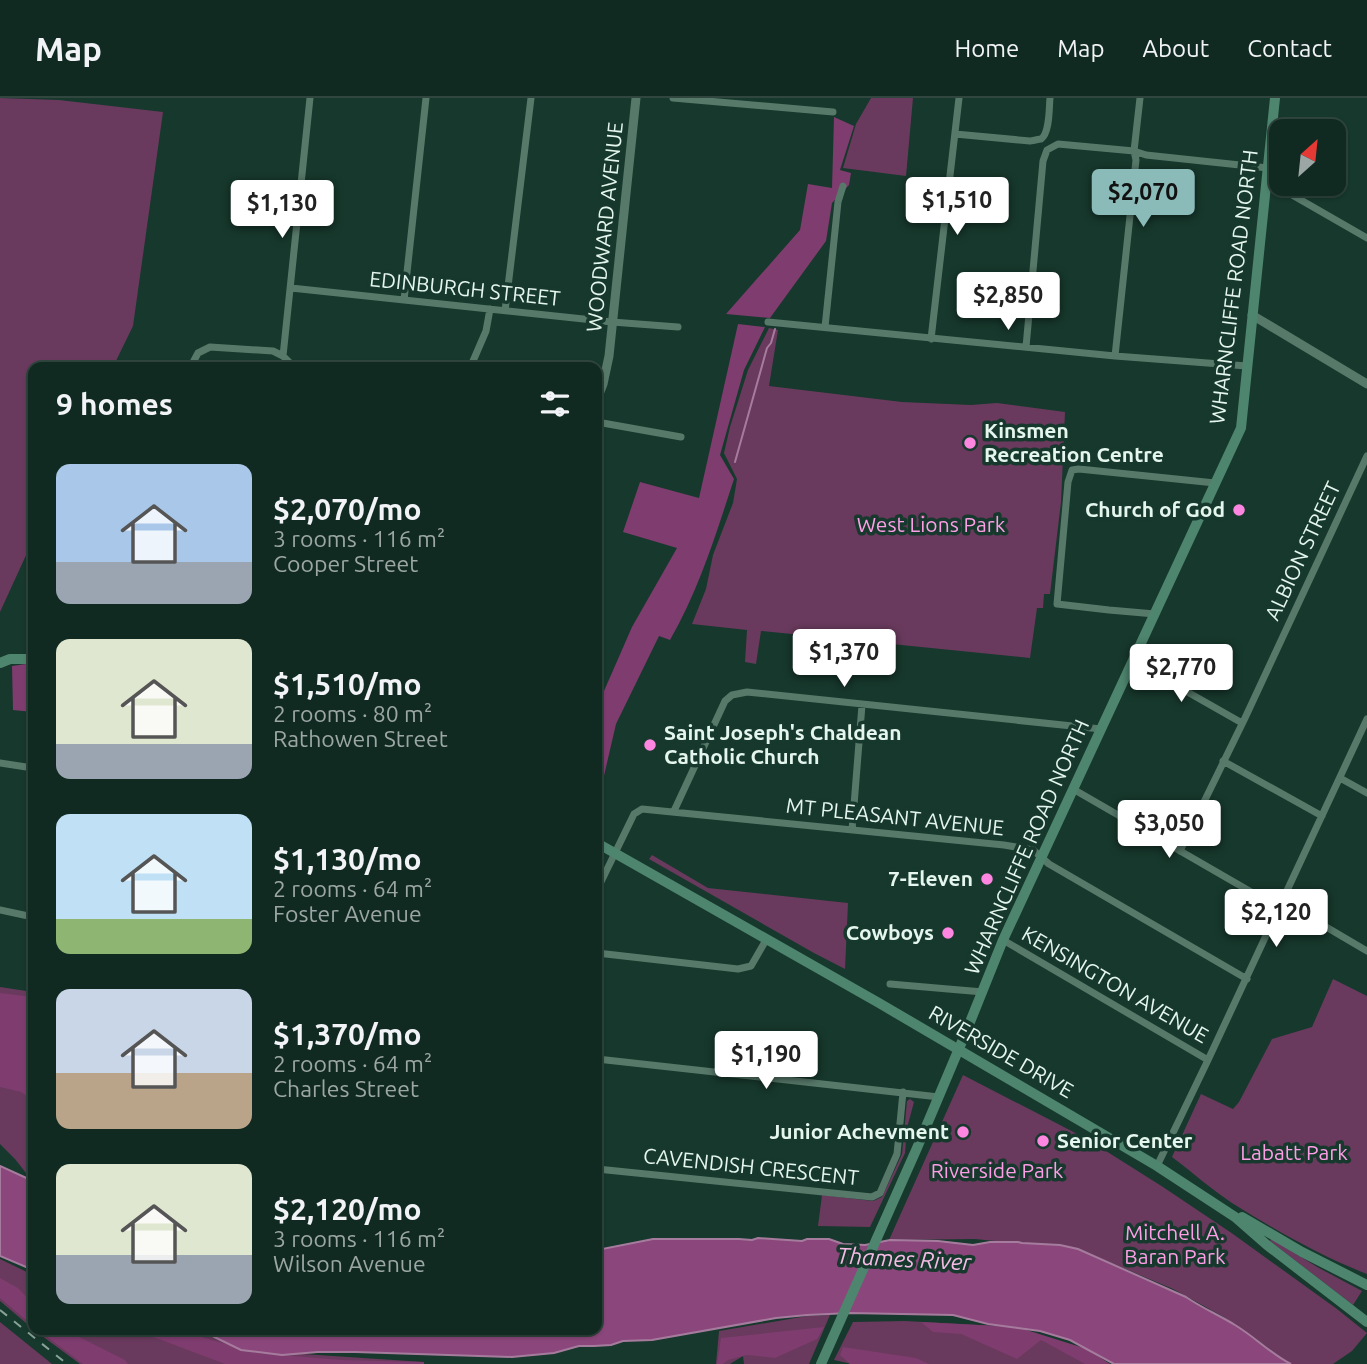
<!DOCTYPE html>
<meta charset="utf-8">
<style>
:root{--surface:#112a21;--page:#1e362e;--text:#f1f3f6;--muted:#9ca7a5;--line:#30463f;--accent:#8bbbb9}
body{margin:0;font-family:Ubuntu,sans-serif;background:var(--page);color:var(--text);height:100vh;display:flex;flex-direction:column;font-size:26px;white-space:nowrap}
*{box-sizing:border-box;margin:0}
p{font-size:23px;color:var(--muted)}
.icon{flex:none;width:38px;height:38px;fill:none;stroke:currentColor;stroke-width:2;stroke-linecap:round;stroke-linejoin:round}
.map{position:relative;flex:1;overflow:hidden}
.drawer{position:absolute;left:28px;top:264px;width:574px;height:973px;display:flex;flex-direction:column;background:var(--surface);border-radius:14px;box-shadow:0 2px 5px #0004,0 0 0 2px var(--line)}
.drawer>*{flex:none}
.needle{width:46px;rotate:27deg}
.tools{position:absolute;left:1269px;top:21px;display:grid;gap:14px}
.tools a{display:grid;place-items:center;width:77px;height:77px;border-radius:14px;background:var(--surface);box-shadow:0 2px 5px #0004,0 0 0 2px var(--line);font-size:35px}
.price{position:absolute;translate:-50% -60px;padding:0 16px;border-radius:7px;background:#fff;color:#222;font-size:23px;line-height:46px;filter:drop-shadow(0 2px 4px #0008)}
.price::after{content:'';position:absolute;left:50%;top:42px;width:21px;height:16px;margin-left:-10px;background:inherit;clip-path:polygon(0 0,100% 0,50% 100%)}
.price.on{background:var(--accent);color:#111}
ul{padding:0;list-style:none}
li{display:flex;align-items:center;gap:21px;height:175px;padding:0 28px}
li span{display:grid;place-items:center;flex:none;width:196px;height:140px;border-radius:14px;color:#555}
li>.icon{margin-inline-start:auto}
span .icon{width:84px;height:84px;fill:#fffc;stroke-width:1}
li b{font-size:30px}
h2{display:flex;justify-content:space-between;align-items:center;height:84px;padding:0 28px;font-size:30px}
header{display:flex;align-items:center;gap:42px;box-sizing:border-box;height:98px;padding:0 35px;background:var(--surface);border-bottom:2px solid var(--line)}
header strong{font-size:33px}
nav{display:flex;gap:38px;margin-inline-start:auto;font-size:24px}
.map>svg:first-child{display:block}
</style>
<header>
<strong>Map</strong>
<nav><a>Home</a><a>Map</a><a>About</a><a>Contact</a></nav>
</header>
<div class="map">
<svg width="1367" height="1266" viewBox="0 0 1367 1266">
<rect width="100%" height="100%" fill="#17382c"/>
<path fill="#693a5d" d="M0 0 59 2 163 14 133 228 113 269 33 270V442L0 514Z
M871 0H913L906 78 843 70 856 26Z
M769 230 778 232 769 288 902 304 971 307 997 305 1065 314 1061 404 1050 496H1044L1043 510H1037L1030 560 761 533 756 566 745 564 747 532 692 526 706 491 713 457 733 405 737 381 724 355 730 329 748 272Z
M652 757 708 790 848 805 845 871 814 855 649 761Z
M1333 881 1367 898V1176C1320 1158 1275 1132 1232 1105 1211 1091 1192 1074 1172 1059L1201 996 1233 1011 1239 1004 1272 941 1312 929Z
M0 889 33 894V1084L15 1061 0 1046Z
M963 977 1087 1041 1163 1089 1233 1136 1337 1211 1367 1235 1352 1253 1333 1266H1291L1282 1261 1256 1241 1222 1218 1173 1191 1078 1151 975 1141 889 1142Z
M910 1001 914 1004 907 1030 905 1055 870 1129 818 1128 822 1097 873 1103 882 1099 902 1056 907 1003Z
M1271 1141 1319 1170 1362 1193 1353 1207 1270 1143Z
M0 1161 33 1177V1231L0 1203Z
M830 1217 809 1266H744L743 1258 730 1266H716L719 1233 807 1218Z
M905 1223 1017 1229 1110 1266H852L834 1262 853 1224Z
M0 1224 52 1266H0Z
M34 1232H189L257 1253 424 1264V1266H80Z"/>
<path fill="#7f3c6f" d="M834 19 854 28 840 72 851 75 849 87 832 105 826 143 770 220 726 216 800 132 808 86 832 90Z
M738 226 765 229 744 272 720 357 734 381C716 436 699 492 670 542L659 538 616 626 600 695H597V609L632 529 677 450 623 434 640 384 699 400Z
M26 566 33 567V614L13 612 12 568Z
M0 895 33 899V1002L21 994 0 989Z
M0 1180 18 1190 33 1206V1228L0 1200Z
M921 1224 1017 1229 1087 1251 1110 1266H1085L1041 1242 1017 1261 961 1236 933 1234Z
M824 1229 817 1241 775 1260 747 1257 728 1262 723 1266H717L721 1240Z
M38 1232H65L125 1262 128 1266H83Z
M135 1232H178L257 1255 341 1262 424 1264V1266H225Z
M843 1249 916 1260 929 1266H850L840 1257Z"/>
<path fill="#8b477b" stroke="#a67c9e" stroke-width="2" d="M0 1068 33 1083V1172L0 1158Z
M758 1140 802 1143 807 1141H829L843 1146 865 1147 890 1142 938 1143 973 1147 990 1144H1018L1022 1145 1060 1147 1078 1151 1186 1199C1202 1210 1219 1217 1235 1227 1255 1239 1271 1256 1291 1266H1114L1070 1242 1040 1233 988 1226 953 1217 850 1215 807 1217 776 1220 652 1242 623 1243 611 1247 594 1248H579L554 1255 512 1259 355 1254H318L282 1257 241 1252 200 1232H597V1152L653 1141H739L752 1142Z"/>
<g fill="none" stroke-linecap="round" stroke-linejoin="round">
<path stroke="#a67c9e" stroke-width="2" d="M735 364 767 250 771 245 775 231"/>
<path stroke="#57796a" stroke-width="7" d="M673 0 833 14
M955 36 1030 43C1031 43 1040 41 1041 41 1050 35 1049 9 1050 0
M1266 82 1367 140
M291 190 612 224 678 229
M404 202 426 0
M505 213 531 0
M768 224 1115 258 1247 268
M825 229 838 104 843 88
M931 241 959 0
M1026 249 1043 63 1047 52 1058 46 1134 53 1146 57 1268 70
M1115 258 1136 62 1134 53 1140 0
M190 270 198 255 210 249 273 253 283 258
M295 270 283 258 310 0
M470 270 486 233 490 211
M597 324 681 339
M1155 516 1109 512 1057 506 1068 384 1072 372 1079 371 1215 385
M1133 563 1242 625
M1223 663 1322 718
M0 665 33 670
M1340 680 1367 695
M1073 691 1279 810
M674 713 725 603 732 597 747 594 1101 631
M852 732 862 607
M1180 753 1245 620 1367 358
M597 792 634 716 642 711 1004 747 1033 752 1049 766 1247 881
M1282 803 1367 853
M0 812 33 819
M1003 842 1208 962
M597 855 738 871 751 868 766 842
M890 886 983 894
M597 961 939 999
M1157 1068 1208 962 1367 621
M597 1071 872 1099 880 1095 897 1056 903 994"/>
<path stroke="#57796a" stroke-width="9" d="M1252 217 1367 286
M597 301 603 286 609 258 636 0"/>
<path stroke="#4e856f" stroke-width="10" d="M0 565 10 561H33
M597 745 879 905 1157 1068 1235 1119 1267 1147 1367 1224
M1242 1119 1302 1154 1367 1187
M821 1266 917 1050 966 934 1003 842 1241 330 1275 0"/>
<path stroke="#8aa399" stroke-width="2" stroke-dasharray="9 9" stroke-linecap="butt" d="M0 1212 67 1266"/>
</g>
<g fill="#fd86e1" stroke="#17382c" stroke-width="2.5">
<circle cx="970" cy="345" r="7"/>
<circle cx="1239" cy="412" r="7"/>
<circle cx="650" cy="647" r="7"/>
<circle cx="987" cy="781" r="7"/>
<circle cx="948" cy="835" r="7"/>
<circle cx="963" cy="1034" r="7"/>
<circle cx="1043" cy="1043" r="7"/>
</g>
<g text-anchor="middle" stroke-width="7" stroke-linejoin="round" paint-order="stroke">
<g font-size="21" fill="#e4f6ee" stroke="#17382c">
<text transform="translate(605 129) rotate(-84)" y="7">WOODWARD AVENUE</text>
<text transform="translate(1234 189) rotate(-83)" y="7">WHARNCLIFFE ROAD NORTH</text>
<text transform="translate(465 191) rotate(6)" y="7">EDINBURGH STREET</text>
<text transform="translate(1303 453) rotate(-65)" y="7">ALBION STREET</text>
<text transform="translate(895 719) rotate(6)" y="7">MT PLEASANT AVENUE</text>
<text transform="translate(1027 749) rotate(-66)" y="7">WHARNCLIFFE ROAD NORTH</text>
<text transform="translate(1115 887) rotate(30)" y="7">KENSINGTON AVENUE</text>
<text transform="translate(1001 954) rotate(30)" y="7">RIVERSIDE DRIVE</text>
<text transform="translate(751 1069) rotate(6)" y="7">CAVENDISH CRESCENT</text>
</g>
<g font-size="21" font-weight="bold" fill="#e4f6ee" stroke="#17382c" text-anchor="end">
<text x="984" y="340" text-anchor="start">Kinsmen<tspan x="984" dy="24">Recreation Centre</tspan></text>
<text x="1225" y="419">Church of God</text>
<text x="664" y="642" text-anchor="start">Saint Joseph's Chaldean<tspan x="664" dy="24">Catholic Church</tspan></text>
<text x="973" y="788">7-Eleven</text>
<text x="934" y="842">Cowboys</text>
<text x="949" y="1041">Junior Achevment</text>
<text x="1057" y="1050" text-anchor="start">Senior Center</text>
</g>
<g font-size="21" fill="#fe9ee6" stroke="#17382c">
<text x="931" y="434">West Lions Park</text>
<text x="1294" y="1062">Labatt Park</text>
<text x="997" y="1080">Riverside Park</text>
<text x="1175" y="1142">Mitchell A.<tspan x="1175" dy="24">Baran Park</tspan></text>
</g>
<g font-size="23" font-style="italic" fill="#f5bbe5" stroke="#17382c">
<text transform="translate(904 1161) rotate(3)" y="8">Thames River</text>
</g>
</g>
</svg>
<div class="tools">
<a><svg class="needle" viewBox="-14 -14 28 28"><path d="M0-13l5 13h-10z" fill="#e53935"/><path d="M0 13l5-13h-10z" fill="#9ca7a5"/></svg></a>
</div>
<b class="price on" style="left:1143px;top:131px">$2,070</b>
<b class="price" style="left:957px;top:139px">$1,510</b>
<b class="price" style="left:282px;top:142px">$1,130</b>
<b class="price" style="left:1008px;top:234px">$2,850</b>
<b class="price" style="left:844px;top:591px">$1,370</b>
<b class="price" style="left:1181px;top:606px">$2,770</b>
<b class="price" style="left:1169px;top:762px">$3,050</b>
<b class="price" style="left:1276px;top:851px">$2,120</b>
<b class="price" style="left:766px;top:993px">$1,190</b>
<section class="drawer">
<h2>9 homes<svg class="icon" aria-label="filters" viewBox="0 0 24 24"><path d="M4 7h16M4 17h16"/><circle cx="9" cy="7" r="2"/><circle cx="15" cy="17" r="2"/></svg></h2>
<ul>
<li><span style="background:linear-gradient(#a9c7e8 70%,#9aa5b1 0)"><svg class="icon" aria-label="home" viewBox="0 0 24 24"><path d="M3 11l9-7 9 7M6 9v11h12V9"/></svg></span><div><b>$2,070/mo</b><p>3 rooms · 116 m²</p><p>Cooper Street</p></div></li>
<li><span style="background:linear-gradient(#dfe7d0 75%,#9aa5b1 0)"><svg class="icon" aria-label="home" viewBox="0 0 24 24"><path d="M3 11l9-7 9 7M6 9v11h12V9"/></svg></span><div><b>$1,510/mo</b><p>2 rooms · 80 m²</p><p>Rathowen Street</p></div></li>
<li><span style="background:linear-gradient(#bfe0f5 75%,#8fb573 0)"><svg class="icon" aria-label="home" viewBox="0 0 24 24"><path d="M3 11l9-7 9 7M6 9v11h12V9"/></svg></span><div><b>$1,130/mo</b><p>2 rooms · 64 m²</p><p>Foster Avenue</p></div></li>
<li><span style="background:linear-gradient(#c9d6e8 60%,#b9a48a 0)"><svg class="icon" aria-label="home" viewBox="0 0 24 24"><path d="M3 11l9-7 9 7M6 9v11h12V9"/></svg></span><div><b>$1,370/mo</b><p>2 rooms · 64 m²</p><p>Charles Street</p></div></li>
<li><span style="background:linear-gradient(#dfe7d0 65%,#9aa5b1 0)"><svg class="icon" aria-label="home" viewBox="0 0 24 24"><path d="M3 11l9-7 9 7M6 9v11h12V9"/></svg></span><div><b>$2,120/mo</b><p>3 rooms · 116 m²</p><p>Wilson Avenue</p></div></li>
</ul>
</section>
</div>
